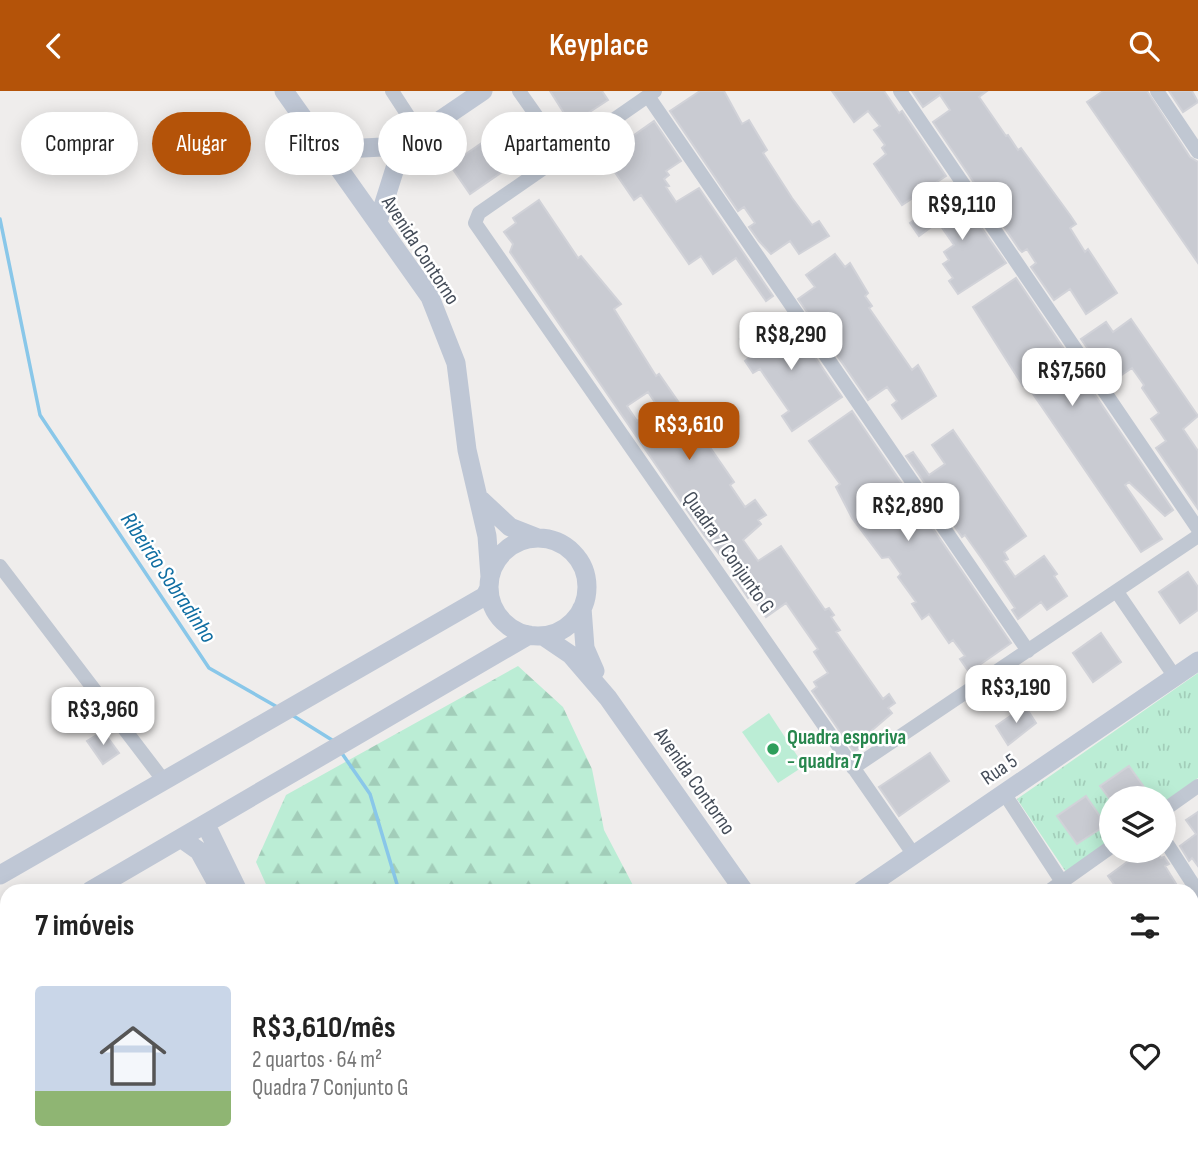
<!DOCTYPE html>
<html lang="pt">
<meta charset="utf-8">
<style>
:root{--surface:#fff;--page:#f6f6f6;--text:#222;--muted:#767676;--line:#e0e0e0;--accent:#b45309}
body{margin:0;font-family:"Sofia Sans Condensed",sans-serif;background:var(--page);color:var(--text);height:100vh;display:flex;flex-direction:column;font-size:26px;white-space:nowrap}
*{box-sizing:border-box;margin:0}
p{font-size:23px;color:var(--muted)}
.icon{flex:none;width:38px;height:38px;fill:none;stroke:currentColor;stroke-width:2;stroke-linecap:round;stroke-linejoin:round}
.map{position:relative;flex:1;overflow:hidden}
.sheet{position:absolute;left:0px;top:793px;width:1199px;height:275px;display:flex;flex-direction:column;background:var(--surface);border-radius:21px 21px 0 0;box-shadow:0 4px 18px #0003}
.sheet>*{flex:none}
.hud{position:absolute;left:21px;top:21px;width:700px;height:63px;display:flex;gap:14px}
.controls{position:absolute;left:1099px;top:695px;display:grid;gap:14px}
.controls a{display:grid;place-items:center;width:77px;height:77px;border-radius:50%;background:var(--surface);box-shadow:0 4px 18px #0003;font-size:35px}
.price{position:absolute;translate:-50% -60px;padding:0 16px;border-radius:14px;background:#fff;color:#222;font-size:23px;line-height:46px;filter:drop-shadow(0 2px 4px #0008)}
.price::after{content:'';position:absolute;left:50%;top:42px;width:21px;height:16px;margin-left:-10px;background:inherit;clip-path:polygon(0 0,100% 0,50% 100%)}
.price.current{background:var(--accent);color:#fff}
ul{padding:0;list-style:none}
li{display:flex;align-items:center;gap:21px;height:175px;padding:0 35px}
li+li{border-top:2px solid var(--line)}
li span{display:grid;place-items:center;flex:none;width:196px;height:140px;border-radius:7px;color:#555}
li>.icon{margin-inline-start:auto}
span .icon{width:84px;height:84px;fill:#fffc;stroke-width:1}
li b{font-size:30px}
h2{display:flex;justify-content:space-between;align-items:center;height:84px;padding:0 35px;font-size:30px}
.pill{padding:0 24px;border-radius:32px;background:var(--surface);box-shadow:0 4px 18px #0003;font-size:24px;line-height:63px}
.pill.current{background:var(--accent);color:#fff}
header{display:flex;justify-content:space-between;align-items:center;height:91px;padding:0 35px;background:var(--accent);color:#fff;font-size:32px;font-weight:600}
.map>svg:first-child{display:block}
</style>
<header><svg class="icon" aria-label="back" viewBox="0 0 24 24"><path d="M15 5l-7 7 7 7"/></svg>Keyplace<svg class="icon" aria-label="search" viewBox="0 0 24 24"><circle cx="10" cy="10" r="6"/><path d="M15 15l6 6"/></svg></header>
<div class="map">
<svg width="1198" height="1067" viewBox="0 0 1198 1067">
<defs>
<pattern id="forest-firs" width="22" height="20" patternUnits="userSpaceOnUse" patternTransform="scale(1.75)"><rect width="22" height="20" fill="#bbedd5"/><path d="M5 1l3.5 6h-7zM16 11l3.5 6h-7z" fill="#a2cdb9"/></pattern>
<pattern id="park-tufts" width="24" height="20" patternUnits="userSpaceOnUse" patternTransform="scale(1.75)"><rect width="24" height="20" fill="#bbedd5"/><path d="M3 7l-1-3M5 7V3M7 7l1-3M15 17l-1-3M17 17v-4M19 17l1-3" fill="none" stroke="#a2cdb9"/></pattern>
</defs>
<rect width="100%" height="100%" fill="#efedec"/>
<path fill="#bbedd5" d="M769 622 804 675 778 692 742 641Z"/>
<path fill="url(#forest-firs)" d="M518 575 563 616 592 678 604 739 636 800H269L256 771 286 704Z
M780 1060 785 1067H374L372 1061Z"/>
<path fill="url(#park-tufts)" d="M1198 582V687L1164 711V707H1111V748L1066 781 1017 708Z"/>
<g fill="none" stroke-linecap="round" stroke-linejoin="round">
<path stroke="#89c7e9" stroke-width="3.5" d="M0 128 40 324 209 577 279 617
M292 624 332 649
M341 661 370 703 399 800
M487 1060 490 1067"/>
</g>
<path fill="#c9cbd2" stroke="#d1d2d8" stroke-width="2" fill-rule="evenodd" d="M550 0H602L608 9 571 33Z
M700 0H724L742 33 749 29 767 59 763 62 792 107 812 134 819 130 829 145 799 163 790 150 771 163 759 150 749 136 755 132 744 116 738 120 670 20Z
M832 0H884L899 22 902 20 946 85 902 114 874 73 886 63 882 57 885 54 874 39 880 35 868 20 854 31Z
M912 0H987L979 6 1006 45 1008 44 1018 59 1021 57 1070 124 1076 133 1070 137 1085 161 1088 158 1117 202 1086 223 1070 198 1054 209 1031 176 1036 172 1027 158 1022 161 1019 158 933 31 950 19 940 4 923 16Z
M1103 0H1147L1190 66 1198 71V172L1087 11Z
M1169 0H1192L1198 11 1183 21Z
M654 30 681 70 666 80 669 84 664 88 669 95 666 96 676 111 699 97 773 205 766 210 736 167 713 183 701 165 689 173 641 104 634 109 612 77 621 70 613 59Z
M502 38 521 68 470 103 450 74Z
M956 100 1006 172 958 203 949 190 953 187 943 173 949 169 944 161 954 154 938 131 919 145 910 132Z
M539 109 578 167 581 165 621 213 614 218 656 285 659 283 734 391 730 394 745 416 755 409 766 424 758 429 761 433 743 449 758 470 781 455 825 519 829 517 834 524 831 526 840 539 836 541 883 608 889 603 895 612 888 617 892 622 870 641 874 647 854 661 812 600 817 596 814 591 828 582 814 561 818 558 786 512 766 526 751 504 748 507 734 486 737 485 704 444 510 161 513 153 504 141 516 132 513 127ZM648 301 658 316 637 330 627 315Z
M835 163 845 176 850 172 868 202 865 205 872 215 869 217 912 279 918 274 936 305 902 328 892 314 897 310 887 296 868 309 798 208 815 196 806 184Z
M1016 187 1173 419 1165 425 1129 391 1125 394 1162 448 1141 461 1042 316 1026 293 1023 295 973 216Z
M786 223 842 306 792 340 782 325 789 320 760 278 753 282 745 270 751 265 740 248 758 236 765 247 780 236 776 230Z
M1131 228 1198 325 1183 338 1198 360V418L1156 357 1166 350 1151 328 1159 322 1142 297 1144 294 1132 277 1111 291 1081 248 1106 231 1113 241Z
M852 320 902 393 875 411 885 426 910 412 924 431 927 429 1011 552 969 581 960 568 965 565 953 549 949 552 929 523 922 528 912 513 916 511 898 486 901 483 889 466 882 467 852 427 836 396 840 393 809 350Z
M953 339 1026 445 1004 461 1008 468 1004 470 1015 486 1044 465 1057 483 1054 485 1067 505 1047 519 1041 511 1018 528 1012 519 1015 517 982 468 965 444 962 446 906 365 913 361 929 384 945 373 932 354Z
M1188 481 1198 496V519L1180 532 1159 501Z
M1101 542 1121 571 1093 591 1073 562Z
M1025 615 1036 632 1008 654 996 635Z
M103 640 119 662 103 673 87 650Z
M930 662 949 690 899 725 879 696Z
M1129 675 1149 703 1144 707H1109L1100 695Z
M1086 705 1106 734 1077 753 1057 725Z
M1198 721V775L1192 767 1189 770 1180 755 1196 743 1186 729Z
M1142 760 1148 767 1157 761 1161 767 1164 766 1169 773 1165 775 1178 796 1173 800H1119L1108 785Z"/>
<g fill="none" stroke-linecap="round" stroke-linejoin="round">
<path stroke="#c0c7d2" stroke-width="14" d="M392 0 420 43
M519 0 564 64
M655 0 479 122 475 132 914 764
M900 0 1198 438
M1157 0 1198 61
M648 5 1028 560
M0 475 164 690
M1117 501 1175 586
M853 677 1198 445
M1004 702 1062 791
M1164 719 1198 695
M1164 748 1198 801
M1049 800 1111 756
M1117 1060 1121 1067
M224 1067 239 1060
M1084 1067 1092 1060"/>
<path stroke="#bfc7d5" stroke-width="19" d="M284 0 430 206 456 272 467 359 487 445 490 486
M324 59 402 55 483 0
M378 131 402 55
M481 409 510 436 538 447
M489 496a49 49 0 1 1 98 0a49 49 0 1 1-98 0Z
M582 517 585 557 595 580
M543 545 571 564 608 607 744 800
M206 734 238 800
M182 748 199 760 221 800
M0 784 485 505 489 497
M90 800 529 544
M861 800 1198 570
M0 850 7 846
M0 1045 7 1060
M335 1060 338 1067
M360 1060 362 1067
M864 1060 867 1067"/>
</g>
<circle fill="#2e9e5b" stroke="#fff" stroke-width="2.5" cx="773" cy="658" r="7"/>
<g text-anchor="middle" stroke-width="5" stroke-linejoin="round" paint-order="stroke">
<g font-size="21" fill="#454d59" stroke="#fff">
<text transform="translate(421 159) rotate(57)" y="7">Avenida Contorno</text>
<text transform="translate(729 461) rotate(55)" y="7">Quadra 7 Conjunto G</text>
<text transform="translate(999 678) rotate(-34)" y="7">Rua 5</text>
<text transform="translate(695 690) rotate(55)" y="7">Avenida Contorno</text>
</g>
<g font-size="21" font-weight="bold" fill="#27864d" stroke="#fff" text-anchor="start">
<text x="787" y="653">Quadra esporiva<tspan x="787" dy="24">- quadra 7</tspan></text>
</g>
<g font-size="23" font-style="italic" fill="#106ea2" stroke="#fff">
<text transform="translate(169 486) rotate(56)" y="8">Ribeirão Sobradinho</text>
</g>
</g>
</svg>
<div class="controls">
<a><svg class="icon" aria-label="layers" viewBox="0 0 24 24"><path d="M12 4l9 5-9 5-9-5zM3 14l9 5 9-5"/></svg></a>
</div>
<b class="price" style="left:962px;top:151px">R$9,110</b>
<b class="price" style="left:791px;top:281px">R$8,290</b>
<b class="price" style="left:1072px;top:317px">R$7,560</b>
<b class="price current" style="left:689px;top:371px">R$3,610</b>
<b class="price" style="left:908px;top:452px">R$2,890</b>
<b class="price" style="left:1016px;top:634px">R$3,190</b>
<b class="price" style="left:103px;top:656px">R$3,960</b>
<div class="hud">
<a class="pill">Comprar</a>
<a class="pill current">Alugar</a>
<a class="pill">Filtros</a>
<a class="pill">Novo</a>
<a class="pill">Apartamento</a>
</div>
<section class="sheet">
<h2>7 imóveis<svg class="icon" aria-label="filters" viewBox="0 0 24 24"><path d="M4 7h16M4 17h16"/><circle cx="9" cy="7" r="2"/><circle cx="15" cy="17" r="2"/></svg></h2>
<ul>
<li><span style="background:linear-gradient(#c9d6e8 75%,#8fb573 0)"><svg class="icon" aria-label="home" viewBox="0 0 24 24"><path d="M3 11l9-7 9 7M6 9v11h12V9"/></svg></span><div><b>R$3,610/mês</b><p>2 quartos · 64 m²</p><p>Quadra 7 Conjunto G</p></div><svg class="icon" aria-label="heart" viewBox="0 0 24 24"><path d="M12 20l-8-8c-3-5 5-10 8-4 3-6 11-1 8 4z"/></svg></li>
</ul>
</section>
</div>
